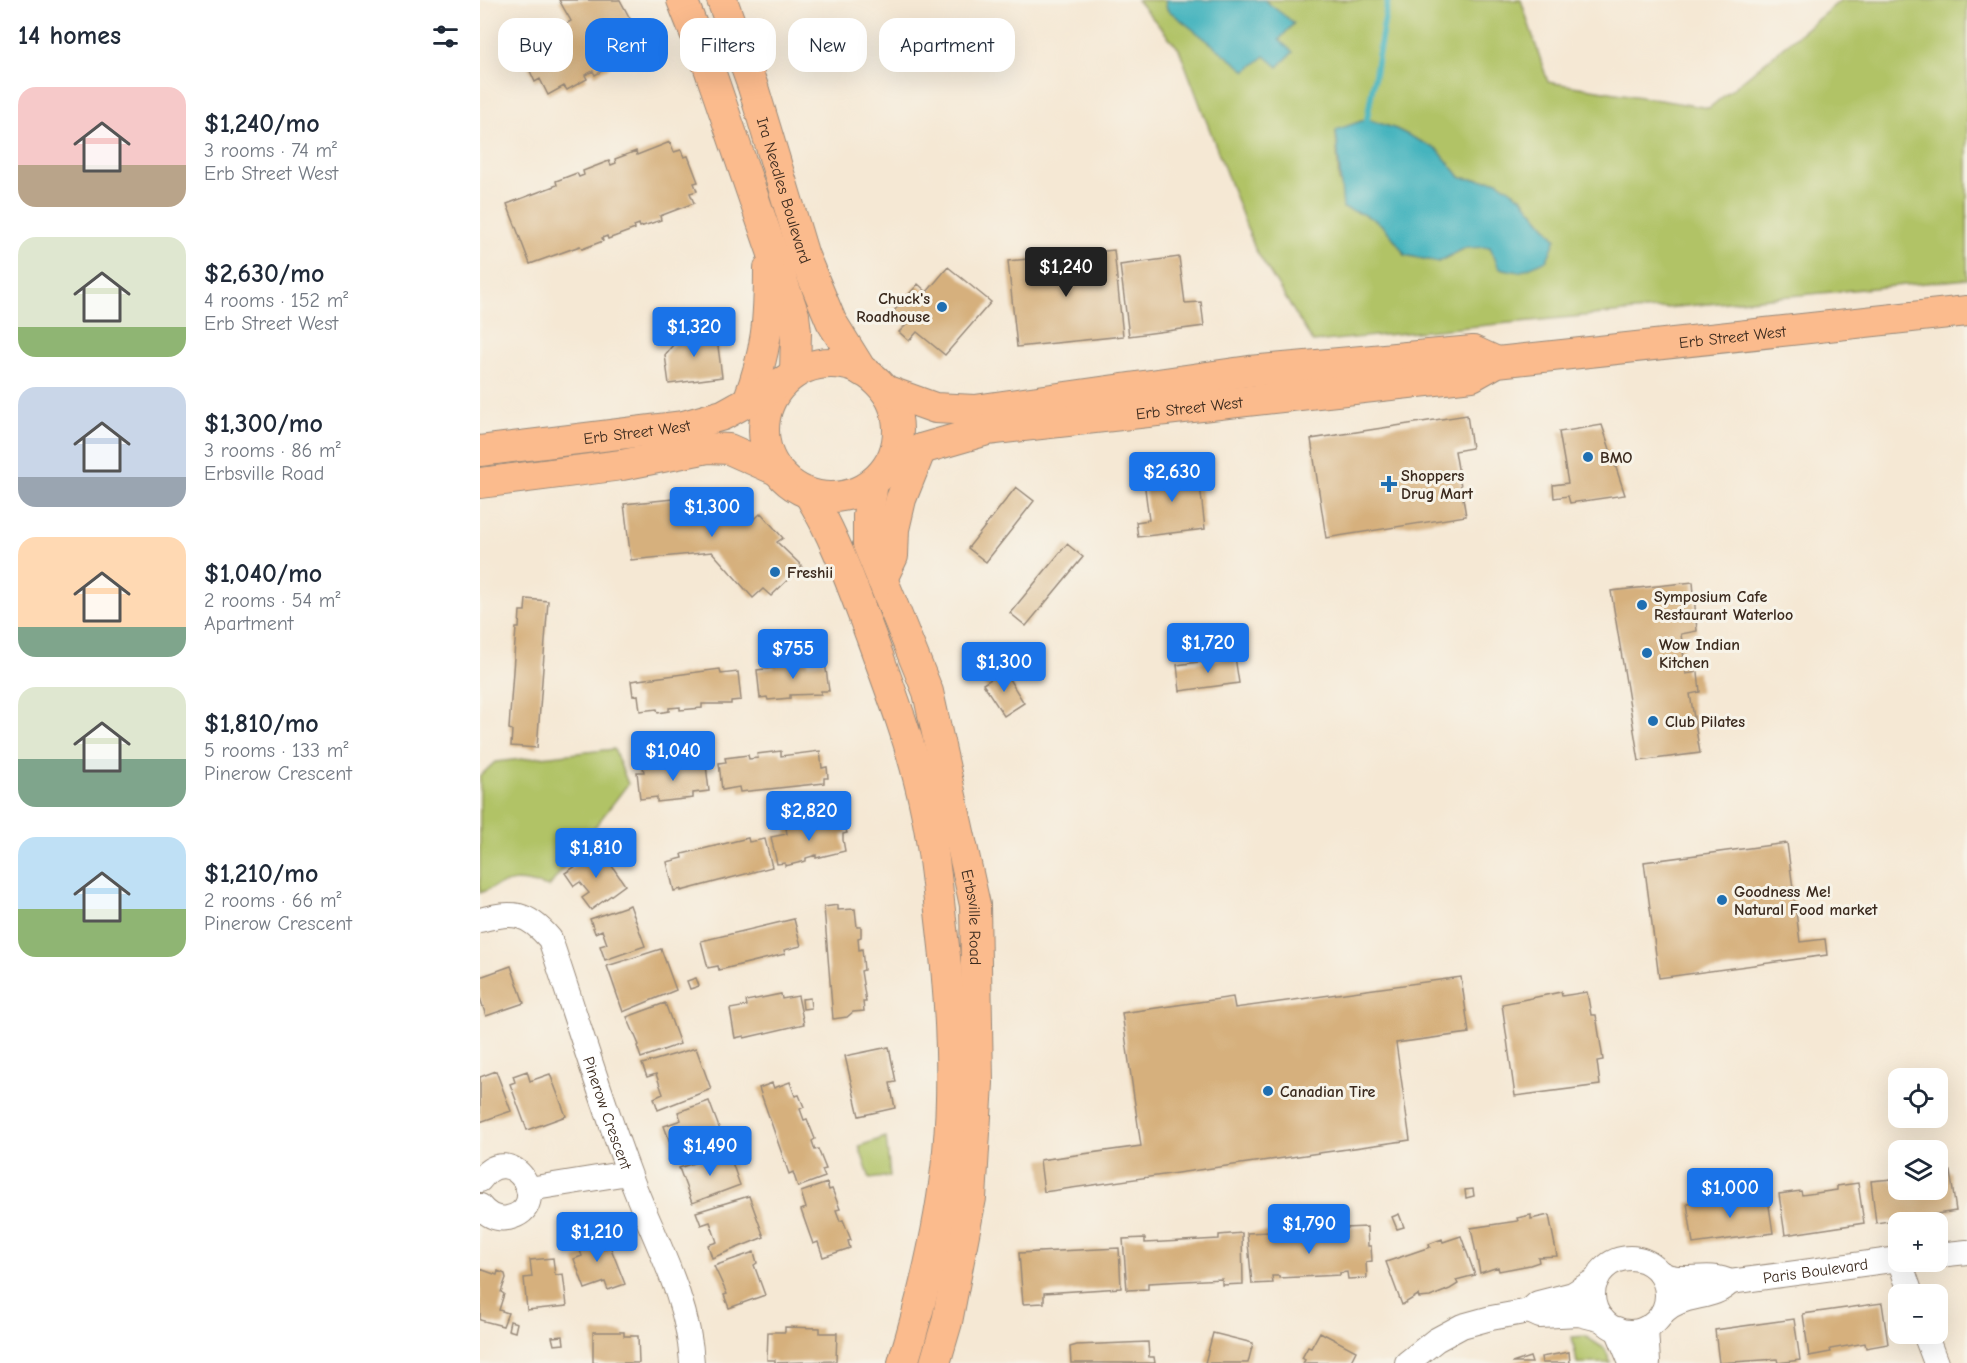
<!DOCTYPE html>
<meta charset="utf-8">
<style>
:root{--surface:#fff;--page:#f6f6f7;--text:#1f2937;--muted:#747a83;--accent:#1a73e8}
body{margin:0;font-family:"Comic Neue",sans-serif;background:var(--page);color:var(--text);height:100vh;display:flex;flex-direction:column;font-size:22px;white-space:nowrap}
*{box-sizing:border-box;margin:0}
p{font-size:20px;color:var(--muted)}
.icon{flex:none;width:33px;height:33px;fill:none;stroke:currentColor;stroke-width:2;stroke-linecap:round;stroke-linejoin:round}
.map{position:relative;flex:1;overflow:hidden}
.panel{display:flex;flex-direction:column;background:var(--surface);width:480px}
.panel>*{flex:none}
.hud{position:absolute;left:18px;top:18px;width:570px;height:54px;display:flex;gap:12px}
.controls{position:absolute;left:1408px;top:1068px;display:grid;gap:12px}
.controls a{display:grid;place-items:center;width:60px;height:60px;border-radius:12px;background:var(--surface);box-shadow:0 6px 24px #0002;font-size:30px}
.price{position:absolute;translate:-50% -51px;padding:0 14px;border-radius:6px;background:var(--accent);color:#fff;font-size:20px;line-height:39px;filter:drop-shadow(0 2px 3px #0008)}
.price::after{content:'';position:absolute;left:50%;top:36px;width:18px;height:14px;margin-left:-9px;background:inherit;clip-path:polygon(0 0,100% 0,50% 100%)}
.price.active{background:#222;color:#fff}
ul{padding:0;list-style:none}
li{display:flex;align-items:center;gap:18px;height:150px;padding:0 18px}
li span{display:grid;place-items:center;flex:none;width:168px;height:120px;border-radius:18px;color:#555}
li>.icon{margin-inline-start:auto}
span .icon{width:72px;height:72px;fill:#fffc;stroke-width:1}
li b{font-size:26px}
h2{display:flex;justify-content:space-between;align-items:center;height:72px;padding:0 18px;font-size:26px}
.pill{padding:0 21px;border-radius:18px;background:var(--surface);box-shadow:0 6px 24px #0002;font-size:21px;line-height:54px}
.pill.active{background:var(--accent);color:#fff}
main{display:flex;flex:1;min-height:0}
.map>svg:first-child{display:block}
</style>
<main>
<section class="panel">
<h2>14 homes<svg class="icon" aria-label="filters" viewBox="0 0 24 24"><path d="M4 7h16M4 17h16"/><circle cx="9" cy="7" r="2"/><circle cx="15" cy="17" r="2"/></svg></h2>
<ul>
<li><span style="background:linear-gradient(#f6c9c9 65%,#b9a48a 0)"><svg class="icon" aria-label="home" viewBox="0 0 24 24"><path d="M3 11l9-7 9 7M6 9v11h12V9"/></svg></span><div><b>$1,240/mo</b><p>3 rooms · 74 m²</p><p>Erb Street West</p></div></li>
<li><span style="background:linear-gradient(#dfe7d0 75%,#8fb573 0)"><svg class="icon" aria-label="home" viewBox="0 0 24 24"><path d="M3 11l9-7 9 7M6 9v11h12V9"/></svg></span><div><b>$2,630/mo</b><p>4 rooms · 152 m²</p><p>Erb Street West</p></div></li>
<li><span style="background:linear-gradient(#c9d6e8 75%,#9aa5b1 0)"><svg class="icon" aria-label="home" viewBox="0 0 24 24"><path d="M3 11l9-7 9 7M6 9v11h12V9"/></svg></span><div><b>$1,300/mo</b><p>3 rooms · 86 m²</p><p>Erbsville Road</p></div></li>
<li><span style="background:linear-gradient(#ffd9b3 75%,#7fa58c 0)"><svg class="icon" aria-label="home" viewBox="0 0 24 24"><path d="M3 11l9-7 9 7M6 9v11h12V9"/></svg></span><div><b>$1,040/mo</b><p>2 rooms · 54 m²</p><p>Apartment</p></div></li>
<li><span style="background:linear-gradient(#dfe7d0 60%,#7fa58c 0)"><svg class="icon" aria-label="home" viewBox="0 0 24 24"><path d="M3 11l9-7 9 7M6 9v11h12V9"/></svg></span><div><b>$1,810/mo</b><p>5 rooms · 133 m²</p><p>Pinerow Crescent</p></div></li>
<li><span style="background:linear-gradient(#bfe0f5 60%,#8fb573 0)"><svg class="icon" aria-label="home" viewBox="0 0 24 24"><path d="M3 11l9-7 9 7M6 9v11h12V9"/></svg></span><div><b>$1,210/mo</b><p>2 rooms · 66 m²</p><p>Pinerow Crescent</p></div></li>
</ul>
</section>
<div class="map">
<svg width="1487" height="1363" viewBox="0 0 1487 1363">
<rect width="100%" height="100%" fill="#f7f3e8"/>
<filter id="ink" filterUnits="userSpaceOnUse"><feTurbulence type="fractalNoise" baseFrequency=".0167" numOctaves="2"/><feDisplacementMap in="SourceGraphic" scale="12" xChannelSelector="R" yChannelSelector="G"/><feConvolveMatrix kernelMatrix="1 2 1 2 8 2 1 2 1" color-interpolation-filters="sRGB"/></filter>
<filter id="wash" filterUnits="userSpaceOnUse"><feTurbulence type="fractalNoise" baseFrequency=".008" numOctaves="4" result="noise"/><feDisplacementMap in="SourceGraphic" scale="24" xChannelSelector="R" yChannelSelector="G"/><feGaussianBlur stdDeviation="1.35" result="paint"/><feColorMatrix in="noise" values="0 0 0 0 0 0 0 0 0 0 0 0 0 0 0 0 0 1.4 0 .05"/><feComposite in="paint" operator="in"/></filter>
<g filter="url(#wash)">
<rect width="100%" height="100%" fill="#f5e8d4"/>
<path fill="#b1c366" stroke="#767642" stroke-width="1.5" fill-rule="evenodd" d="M657 0H685L687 10 799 40 813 23 784 0H1041L1068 82 1229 108 1361 0H1487V279L833 342 775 249 699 49ZM887 119 916 129 958 150 981 178 1017 181 1042 198 1076 239 985 248 958 262 925 255 908 229 889 215 859 182 856 131Z
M134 749 148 784 69 887C36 878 31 879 0 893V776L15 762Z
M406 1137 410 1176 390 1179 379 1146Z
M1105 1336 1125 1349 1131 1363H1097L1092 1337Z"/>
<path fill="#45b4be" stroke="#406f6e" stroke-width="1.5" d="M685 0H784L814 23 799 40 813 52 798 67 785 56 766 71 687 9Z
M887 119 916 129 958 150 981 178 1017 181 1042 198 1076 239 1067 260 1039 272 1019 268 1010 247 985 248 958 262 925 255C906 225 898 217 863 208L856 130Z"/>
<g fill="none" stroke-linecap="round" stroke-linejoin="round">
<path stroke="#45b4be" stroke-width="6" d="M887 119 908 0"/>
</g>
<g id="blocks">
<path fill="#d6b07d" d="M79 0H140L161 39 138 52 141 56 133 60 135 64 115 75 113 71 105 75 107 79 87 90 84 86 68 95 60 79 55 82 40 49 48 44 46 40 65 29 68 34 91 21Z
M190 142 194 152 201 150 204 157 208 156 218 182 214 183 217 191 210 193 214 203 180 216 181 220 160 227 159 224 154 226 155 229 128 239 127 236 122 238 123 241 102 249 100 246 50 264 27 204 77 185 76 181 97 173 99 177 104 175 103 171 129 161 131 165 136 163 135 159 156 151 157 155Z
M634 250 643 336 537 347 528 261Z
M699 257 705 303 721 302 724 326 649 336 640 265Z
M468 267 511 302 465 355 437 332 429 341 419 332 427 324 413 312 438 284 447 292Z
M236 331 242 377 189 384 185 355 200 336Z
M987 415 992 448 975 451 986 516 846 538 831 439Z
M1122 425 1145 495 1090 503 1088 496 1074 498 1073 485 1088 483 1079 432Z
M718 467 725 529 658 537 656 522 669 520 663 473Z
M536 487 554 501 506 562 488 548Z
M254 493 275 519 281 513 303 538 297 542 322 566 291 596 283 589 273 598 232 552 151 560 144 504Z
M587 544 603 557 546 626 530 613Z
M1213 582 1217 631 1201 634 1206 674 1218 672 1220 692 1210 694 1220 753 1159 761 1131 591Z
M46 599 68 601 57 748 31 746 32 730 29 729 36 628H39L40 611H45Z
M755 657 759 683 700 691 697 665Z
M328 659V664L345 662 349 691H341V694L310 695V698L288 700 287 697 280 698 277 670 294 668 293 662Z
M240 669 241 674 258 672 261 700 251 701V704H222V708L200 710V707L189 708V711L178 713 177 709 160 711 158 695 153 696 151 681Z
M524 671 544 703 524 716 503 684Z
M301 751V756L340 751 342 768 347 767 348 778H344V783L260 792 259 787 242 790 239 763 246 762 245 758 268 755 269 759 278 758 277 754Z
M219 761V766L226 765 229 791 213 793V798L177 802V797L160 799 157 772H164L163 767 186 765V769L197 768 196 764Z
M340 820 341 825 363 820 367 833 363 834V840L365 851 336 858V855L326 858V861L305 866V863L297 864 291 837 307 834 306 828Z
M268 838 269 842 285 839 292 867 201 891V889L194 891 187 862 203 858 202 854Z
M1307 843 1320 942 1345 939 1347 955 1179 978 1164 862Z
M121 850 145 885 111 910 102 898 109 893 100 882 94 886 85 873Z
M150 905 165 946 125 960 120 946 127 944 122 930 115 933 110 919Z
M358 905V910L375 909 377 927H381V937L378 938 379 950 382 949 384 970 381 971 386 1002H383L384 1011 373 1012 367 1017 353 1019 344 907Z
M314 919 321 946 304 950 305 954 239 970 238 966 228 968 221 941Z
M181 949 196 990 143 1012 127 966Z
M31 966 44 1003 6 1016 0 998V977Z
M981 977 989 1033 916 1043 930 1140 564 1192 560 1160 661 1146 642 1013 753 997 755 1008Z
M216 978 219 986 210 989 207 981Z
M1081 992 1082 996 1107 992 1111 1015H1116L1123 1060 1117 1061 1120 1085 1035 1096 1022 1004Z
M301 994 302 999 318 996 324 1024 264 1038V1036L255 1038 250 1009 267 1006 266 1001Z
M330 998 331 1008 323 1009 322 999Z
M185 1003 200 1044 161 1058 157 1046 159 1045 147 1017Z
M409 1047 416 1082 410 1083 415 1108 379 1116 365 1056Z
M216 1048 231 1089 178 1110 174 1098 183 1094 176 1074 167 1077 162 1064Z
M16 1071 31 1111 0 1122V1077Z
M47 1071 50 1081 70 1074 86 1116 47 1130 30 1084 35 1082 33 1076Z
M310 1082 315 1096 319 1095 324 1107 320 1109 324 1120 327 1119 335 1139 332 1141 335 1150 338 1149 346 1169 342 1170 345 1177 318 1187 313 1172 309 1174 279 1088 292 1083 294 1088Z
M229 1101 243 1138 212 1149 209 1141 192 1148 184 1126 201 1120 198 1112Z
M248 1151 260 1185 212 1203 199 1168Z
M1470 1171 1476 1211 1396 1223 1391 1181 1412 1179 1413 1183 1419 1182V1190H1458V1172Z
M347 1183 349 1190 352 1189 360 1209 356 1210 360 1221 363 1220 371 1240 368 1241 370 1248 343 1257 338 1242 333 1244 321 1210 326 1208 321 1192Z
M1378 1183 1384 1223 1305 1235 1299 1194 1321 1191 1322 1195 1357 1190V1186Z
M993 1189 994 1196 986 1198 985 1190Z
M1287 1192 1293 1233 1213 1244 1207 1203 1229 1200 1230 1204 1265 1199V1196Z
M269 1196 284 1237 232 1258 228 1245 237 1242 230 1222 221 1225 216 1212Z
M919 1214 924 1227 917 1229 912 1217Z
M1051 1215V1219L1069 1215 1077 1256 1058 1257 1059 1262 1050 1265 1019 1271 1018 1267 1000 1273 991 1228 1038 1221 1037 1218Z
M887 1227 888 1246H891L892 1261 886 1262 887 1278 868 1279 867 1272 860 1273V1275L799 1278V1276H792L793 1283 772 1284 767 1233 790 1232V1236L864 1233V1228Z
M117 1231 123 1249 130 1246 145 1284 128 1290 125 1282 105 1289 94 1259 102 1256 96 1239Z
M762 1233 763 1284 742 1285V1279L668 1283V1289L647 1290 643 1239 665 1238V1243L739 1239V1235Z
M981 1236 995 1275 976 1280 978 1284 970 1289 950 1297 939 1298 938 1295 922 1305 906 1262 950 1247 949 1244 962 1239 963 1242Z
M639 1248 641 1288 564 1293V1303L543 1304 539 1253Z
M274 1252 277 1263 274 1265 285 1295 249 1308 244 1295 247 1294 234 1266Z
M73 1258 75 1275 83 1274 87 1306 47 1310 44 1278 52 1277 50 1260Z
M0 1269 17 1275 18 1271 25 1274 26 1278 21 1292 24 1294 19 1310 28 1313 23 1326 0 1320Z
M1402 1303 1408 1344 1386 1348 1385 1343 1350 1349 1351 1352 1329 1356 1323 1314Z
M1314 1319 1320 1360 1298 1363 1297 1359 1239 1363 1235 1330Z
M30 1321 37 1323 35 1332 28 1330Z
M305 1327 340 1328V1333H357L356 1361 295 1363V1360H287L288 1332H305Z
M113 1332H144V1336H158L159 1363H113Z
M840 1332 876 1351 871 1361 868 1363H823L825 1360 822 1358 828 1347 831 1348Z
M733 1333 773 1343 768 1363H725Z
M83 1336 84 1344 74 1345 72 1337Z
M668 1342 669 1357H674L675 1363H591L590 1347 597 1345Z
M1089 1352 1090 1363H1062L1061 1357Z
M1050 1357 1052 1363H1032Z"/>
</g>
</g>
<g filter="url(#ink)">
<use href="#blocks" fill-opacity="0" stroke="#988979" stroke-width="1.5"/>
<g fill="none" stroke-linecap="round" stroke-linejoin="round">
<defs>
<g id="minor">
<path id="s1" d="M0 920C33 911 47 912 70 939 96 1017 120 1096 149 1173 171 1234 209 1297 212 1363"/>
<path d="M0 1180C31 1137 76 1207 28 1218 16 1220 7 1215 0 1206"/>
<path d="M49 1189 148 1173"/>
<path d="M1458 1255 1487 1252"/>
<circle cx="1150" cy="1295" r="37"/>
<path d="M1420 1262 1431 1294"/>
<path id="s2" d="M1179 1272C1201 1286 1227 1270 1250 1282L1419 1259"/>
<path d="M1049 1311 1060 1316 1099 1314 1123 1320"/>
<path d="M1183 1312C1204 1292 1233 1301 1250 1282"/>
<path d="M1166 1328 1168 1363"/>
<path d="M1137 1329 1151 1363"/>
<path d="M1445 1334 1456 1363"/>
<path d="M927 1363 956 1340 982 1326 1011 1318 1049 1311 1058 1303 1093 1294 1117 1279"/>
</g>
<g id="major">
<path d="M202 0 229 68 314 315 316 332 315 373"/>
<path id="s3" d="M242 0 273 87 324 256 351 321 382 371"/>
<circle cx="351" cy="430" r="67"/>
<path d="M405 390 455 408 495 410 769 371 993 351 1017 362"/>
<path d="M268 401C287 351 289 320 289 268"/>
<path id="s4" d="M0 451 204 426 243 415 304 381"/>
<path id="s5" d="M406 472 441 449 507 430 992 376 1017 362 1487 311"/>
<path id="s6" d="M393 482 388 516V544L448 692 495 905 498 1083 491 1198 467 1322 455 1363"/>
<path d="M0 483 142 465 228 448 249 449 296 470"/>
<path d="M329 494C357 540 373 589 392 639 409 686 427 733 439 781 451 826 456 873 461 920 470 994 475 1076 468 1151 461 1223 444 1294 423 1363"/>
<path d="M402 579 413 556 414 529 421 499 441 449"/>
</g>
</defs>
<use href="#minor" stroke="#988979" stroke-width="26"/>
<use href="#major" stroke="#988979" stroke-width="32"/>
<use href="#minor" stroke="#fff" stroke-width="24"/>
<use href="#major" stroke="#fbbb8d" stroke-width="30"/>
</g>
</g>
<g fill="#1f6fb2" stroke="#f7f3e8" stroke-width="2">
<circle cx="462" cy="307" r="6"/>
<circle cx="1108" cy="457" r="6"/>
<path d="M906 475h6v6h6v6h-6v6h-6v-6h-6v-6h6z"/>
<circle cx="295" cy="572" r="6"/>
<circle cx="1162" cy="605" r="6"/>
<circle cx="1167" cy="653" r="6"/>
<circle cx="1173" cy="721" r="6"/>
<circle cx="1242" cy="900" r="6"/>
<circle cx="788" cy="1091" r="6"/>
</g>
<g text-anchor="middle" stroke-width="6" stroke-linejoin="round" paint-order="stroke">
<g font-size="16" fill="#3b2a1e" stroke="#f7f3e8">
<text dy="6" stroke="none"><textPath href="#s3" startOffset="200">Ira Needles Boulevard</textPath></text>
<text dy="6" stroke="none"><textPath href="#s5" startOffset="864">Erb Street West</textPath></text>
<text dy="6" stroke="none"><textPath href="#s5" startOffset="314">Erb Street West</textPath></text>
<text dy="6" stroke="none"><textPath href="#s4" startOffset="158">Erb Street West</textPath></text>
<text dy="6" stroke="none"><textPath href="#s6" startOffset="452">Erbsville Road</textPath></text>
<text dy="6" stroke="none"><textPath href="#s1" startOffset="262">Pinerow Crescent</textPath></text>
<text dy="6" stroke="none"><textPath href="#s2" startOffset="159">Paris Boulevard</textPath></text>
</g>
<g font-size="16" font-weight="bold" fill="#3b2a1e" stroke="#f7f3e8" text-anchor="start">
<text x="450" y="304" text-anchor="end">Chuck's<tspan x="450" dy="18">Roadhouse</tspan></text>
<text x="1120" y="463">BMO</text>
<text x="921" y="481">Shoppers<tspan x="921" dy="18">Drug Mart</tspan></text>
<text x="307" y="578">Freshii</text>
<text x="1174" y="602">Symposium Cafe<tspan x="1174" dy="18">Restaurant Waterloo</tspan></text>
<text x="1179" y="650">Wow Indian<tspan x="1179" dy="18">Kitchen</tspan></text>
<text x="1185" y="727">Club Pilates</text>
<text x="1254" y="897">Goodness Me!<tspan x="1254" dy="18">Natural Food market</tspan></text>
<text x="800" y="1097">Canadian Tire</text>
</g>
</g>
</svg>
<div class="controls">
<a><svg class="icon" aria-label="locate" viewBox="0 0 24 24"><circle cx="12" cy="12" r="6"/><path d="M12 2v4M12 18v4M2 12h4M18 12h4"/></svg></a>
<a><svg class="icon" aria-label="layers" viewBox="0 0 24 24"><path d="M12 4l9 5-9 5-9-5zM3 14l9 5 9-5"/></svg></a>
<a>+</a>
<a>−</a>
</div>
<b class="price active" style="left:586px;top:298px">$1,240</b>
<b class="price" style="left:214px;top:358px">$1,320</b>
<b class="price" style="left:692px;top:503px">$2,630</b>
<b class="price" style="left:232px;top:538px">$1,300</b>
<b class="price" style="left:728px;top:674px">$1,720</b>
<b class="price" style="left:313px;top:680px">$755</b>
<b class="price" style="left:524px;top:693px">$1,300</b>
<b class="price" style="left:193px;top:782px">$1,040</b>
<b class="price" style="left:329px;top:842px">$2,820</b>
<b class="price" style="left:116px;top:879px">$1,810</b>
<b class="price" style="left:230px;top:1177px">$1,490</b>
<b class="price" style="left:1250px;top:1219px">$1,000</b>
<b class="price" style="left:829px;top:1255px">$1,790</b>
<b class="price" style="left:117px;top:1263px">$1,210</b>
<div class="hud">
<a class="pill">Buy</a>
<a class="pill active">Rent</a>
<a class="pill">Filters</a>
<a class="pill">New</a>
<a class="pill">Apartment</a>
</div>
</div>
</main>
